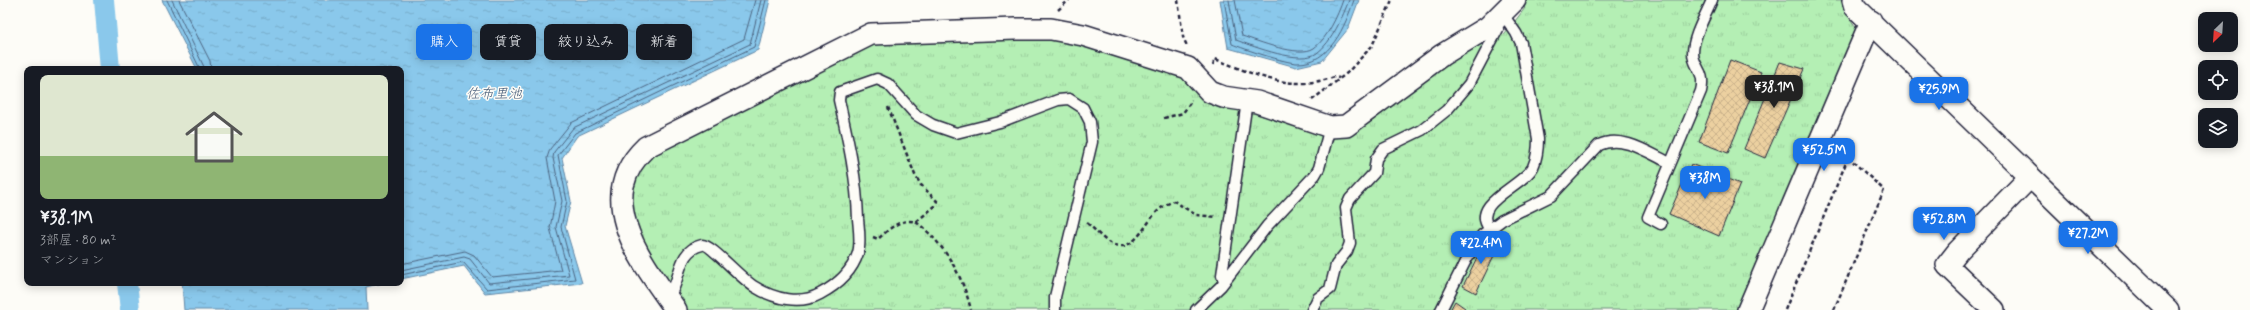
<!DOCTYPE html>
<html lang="ja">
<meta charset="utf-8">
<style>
:root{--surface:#171b24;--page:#242831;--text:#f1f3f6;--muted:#9ea1a6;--accent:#1a73e8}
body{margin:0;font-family:Mynerve,"Klee One",sans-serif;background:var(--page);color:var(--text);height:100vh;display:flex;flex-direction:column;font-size:15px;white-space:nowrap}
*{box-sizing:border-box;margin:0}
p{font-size:13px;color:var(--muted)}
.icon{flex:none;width:22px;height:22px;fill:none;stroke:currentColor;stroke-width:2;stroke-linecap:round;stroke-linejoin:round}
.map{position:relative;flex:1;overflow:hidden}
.drawer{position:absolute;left:24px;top:66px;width:380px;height:220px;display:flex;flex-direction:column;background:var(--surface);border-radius:8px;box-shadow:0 2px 10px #0003}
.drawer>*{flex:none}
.top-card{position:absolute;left:416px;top:24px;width:380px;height:36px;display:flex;gap:8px}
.needle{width:26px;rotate:205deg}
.buttons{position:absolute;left:2198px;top:12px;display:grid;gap:8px}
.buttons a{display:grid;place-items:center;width:40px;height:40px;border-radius:8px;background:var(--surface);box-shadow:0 2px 10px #0003;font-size:20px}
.price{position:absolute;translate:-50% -34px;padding:0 9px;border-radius:8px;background:var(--accent);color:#fff;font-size:13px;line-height:26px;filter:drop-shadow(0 1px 2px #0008)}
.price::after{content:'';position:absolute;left:50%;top:24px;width:12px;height:9px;margin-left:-6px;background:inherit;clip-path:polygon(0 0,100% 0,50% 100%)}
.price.on{background:#222;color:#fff}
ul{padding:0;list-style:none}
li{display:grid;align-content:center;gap:8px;height:212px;padding:0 16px}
li span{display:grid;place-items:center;height:124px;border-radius:8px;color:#555}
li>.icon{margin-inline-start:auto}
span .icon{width:72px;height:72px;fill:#fffc;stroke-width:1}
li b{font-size:17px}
.chip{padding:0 14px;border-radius:8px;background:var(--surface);box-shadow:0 2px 10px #0003;font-size:14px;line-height:36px}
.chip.on{background:var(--accent);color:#fff}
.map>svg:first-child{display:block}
</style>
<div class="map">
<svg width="2250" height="310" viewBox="0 0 2250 310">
<defs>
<pattern id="grass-tufts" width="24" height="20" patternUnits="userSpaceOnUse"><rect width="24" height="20" fill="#b4efb4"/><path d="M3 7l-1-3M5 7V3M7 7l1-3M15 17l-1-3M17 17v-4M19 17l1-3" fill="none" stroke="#9acd9c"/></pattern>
<pattern id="water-ripples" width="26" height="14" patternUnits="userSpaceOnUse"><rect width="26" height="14" fill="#8ac8eb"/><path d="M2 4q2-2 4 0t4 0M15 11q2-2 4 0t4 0" fill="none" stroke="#77acca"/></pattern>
<pattern id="building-cross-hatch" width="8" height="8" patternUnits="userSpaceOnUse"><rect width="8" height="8" fill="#ecd0a0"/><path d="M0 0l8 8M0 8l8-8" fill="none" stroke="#cab28b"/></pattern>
</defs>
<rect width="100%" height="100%" fill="#fdfcf7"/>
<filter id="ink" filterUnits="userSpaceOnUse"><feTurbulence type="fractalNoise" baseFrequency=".025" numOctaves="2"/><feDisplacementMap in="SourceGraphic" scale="8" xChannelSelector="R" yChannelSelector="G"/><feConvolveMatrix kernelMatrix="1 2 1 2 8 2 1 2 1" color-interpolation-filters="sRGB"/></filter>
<g filter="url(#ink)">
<path fill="url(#grass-tufts)" stroke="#6b8878" d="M1517 0H1844L1845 11 1857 29 1737 310H676L628 236 623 182 637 156 871 34 1016 29 1188 68 1210 101 1320 132 1449 61 1486 39 1505 34 1525 8Z"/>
<path fill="url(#water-ripples)" stroke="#6086a5" d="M162 0H770L758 50 577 136 562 158 571 201 565 226 582 283 485 293 464 266 401 279V69H209L196 67Z
M1220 0H1359L1348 29 1322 61 1296 67 1228 48Z
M182 283H383L366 287 367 310H184Z"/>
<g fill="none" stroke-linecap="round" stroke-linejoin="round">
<path stroke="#4c6481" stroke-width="1" d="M167 0 200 69
M172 0 205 69
M179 0 210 61 211 69
M1224 0 1232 44C1244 49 1286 63 1297 63 1330 64 1345 26 1354 0
M1229 0 1236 40C1255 47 1301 65 1317 53 1332 42 1343 16 1349 0
M1235 0 1242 36C1258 41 1299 58 1314 48 1327 39 1338 15 1343 0
M401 264 465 251 474 255 492 277 561 270 550 228 555 201 547 158 550 149 571 123 744 39 755 0
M401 270 464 257 470 259 489 283 569 275 556 227 562 201 553 158 554 152 573 128 750 44 761 0
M401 275 463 262 487 289 575 279 561 227 567 201 558 155 575 133 754 47 766 0"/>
<path stroke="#8ac8eb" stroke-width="20" d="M104 0 110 69
M127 283 130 310"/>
</g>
<path fill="url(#building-cross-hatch)" stroke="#22223b" d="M1730 60 1761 72 1728 153 1699 142Z
M1780 62 1804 69 1765 158 1744 149Z
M1691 164 1740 184 1719 236 1669 214Z
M1487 237 1500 243 1476 293 1463 286Z
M1455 301 1465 308 1464 310H1450Z"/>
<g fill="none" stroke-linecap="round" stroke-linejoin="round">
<defs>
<path id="lane" d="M1661 224 1648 217 1701 91C1706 70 1693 68 1693 53 1693 36 1706 15 1712 0
M1489 228C1470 203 1523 186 1533 167 1537 158 1538 149 1538 139L1521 43 1516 33 1502 13
M1224 281 1222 275 1247 101
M667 298C682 284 675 251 702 245 710 243 743 281 755 287 774 299 800 305 820 294 837 285 852 272 858 253 861 243 859 230 858 219 857 179 848 140 839 100L840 92 877 79 888 84 916 115 933 125 956 133 1000 122 1058 100 1069 99 1083 108 1090 122 1092 142 1055 297V310
M1196 310 1221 286 1267 226 1315 175 1319 168 1330 127
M1312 310 1318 298 1330 289 1336 265 1347 251 1350 243 1346 208 1350 199 1374 173 1376 159 1383 149 1422 130 1447 110 1469 84 1498 29 1494 22
M1441 310 1467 258 1482 235 1502 220 1551 196 1599 145C1622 134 1649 153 1670 163"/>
<path id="street" d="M1853 0 1855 7 2168 310
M676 310C642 262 591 199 646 147L871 34 1016 29H1051L1083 35 1188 68 1210 92 1223 97 1257 102 1330 127 1346 126 1442 55 1488 27 1515 0
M1748 310 1871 21
M1994 310 1947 265 1958 251 2030 177"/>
</defs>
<use href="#lane" stroke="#22223b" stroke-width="13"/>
<use href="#street" stroke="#22223b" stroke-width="24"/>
<path stroke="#22223b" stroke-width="2.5" stroke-dasharray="4 3" stroke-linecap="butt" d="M1178 0 1183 37 1187 46
M1058 10 1069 0
M1213 65 1215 59C1259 76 1288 92 1335 77L1339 78
M1312 100 1347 73 1372 46 1392 0
M888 107 915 175 921 185 937 201 935 206 916 222
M1164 118 1183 113 1192 100
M1087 223C1095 229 1101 238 1110 243 1132 255 1143 228 1154 215 1160 208 1166 204 1174 201L1196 215 1217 217
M873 237 878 239C888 230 901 217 916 222 944 243 963 276 971 310
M1785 310 1848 158
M1834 310 1884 190 1838 148"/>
<use href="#lane" stroke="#fdfcf7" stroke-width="10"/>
<use href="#street" stroke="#fdfcf7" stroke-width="21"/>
</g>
</g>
<g text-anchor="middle" stroke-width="3" stroke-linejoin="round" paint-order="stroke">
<g font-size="14" font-style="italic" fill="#465c79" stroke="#fdfcf7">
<text x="494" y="98">佐布里池</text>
</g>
</g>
</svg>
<div class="buttons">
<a><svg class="needle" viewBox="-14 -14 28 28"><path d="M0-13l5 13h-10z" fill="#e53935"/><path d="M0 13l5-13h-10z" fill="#9ea1a6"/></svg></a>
<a><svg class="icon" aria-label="locate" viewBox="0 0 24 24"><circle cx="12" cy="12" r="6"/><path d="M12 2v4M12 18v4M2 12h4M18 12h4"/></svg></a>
<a><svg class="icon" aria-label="layers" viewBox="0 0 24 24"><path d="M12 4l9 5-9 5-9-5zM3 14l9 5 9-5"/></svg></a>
</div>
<b class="price on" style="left:1774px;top:109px">¥38.1M</b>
<b class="price" style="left:1939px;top:111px">¥25.9M</b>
<b class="price" style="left:1824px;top:172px">¥52.5M</b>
<b class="price" style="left:1705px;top:200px">¥38M</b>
<b class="price" style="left:1944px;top:241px">¥52.8M</b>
<b class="price" style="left:2088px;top:255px">¥27.2M</b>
<b class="price" style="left:1481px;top:265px">¥22.4M</b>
<div class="top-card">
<a class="chip on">購入</a>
<a class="chip">賃貸</a>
<a class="chip">絞り込み</a>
<a class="chip">新着</a>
</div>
<section class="drawer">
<ul>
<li><span style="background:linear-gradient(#dfe7d0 65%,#8fb573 0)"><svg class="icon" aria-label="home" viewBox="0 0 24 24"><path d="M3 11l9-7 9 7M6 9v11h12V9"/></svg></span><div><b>¥38.1M</b><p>3部屋 · 80 m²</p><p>マンション</p></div></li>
</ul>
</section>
</div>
